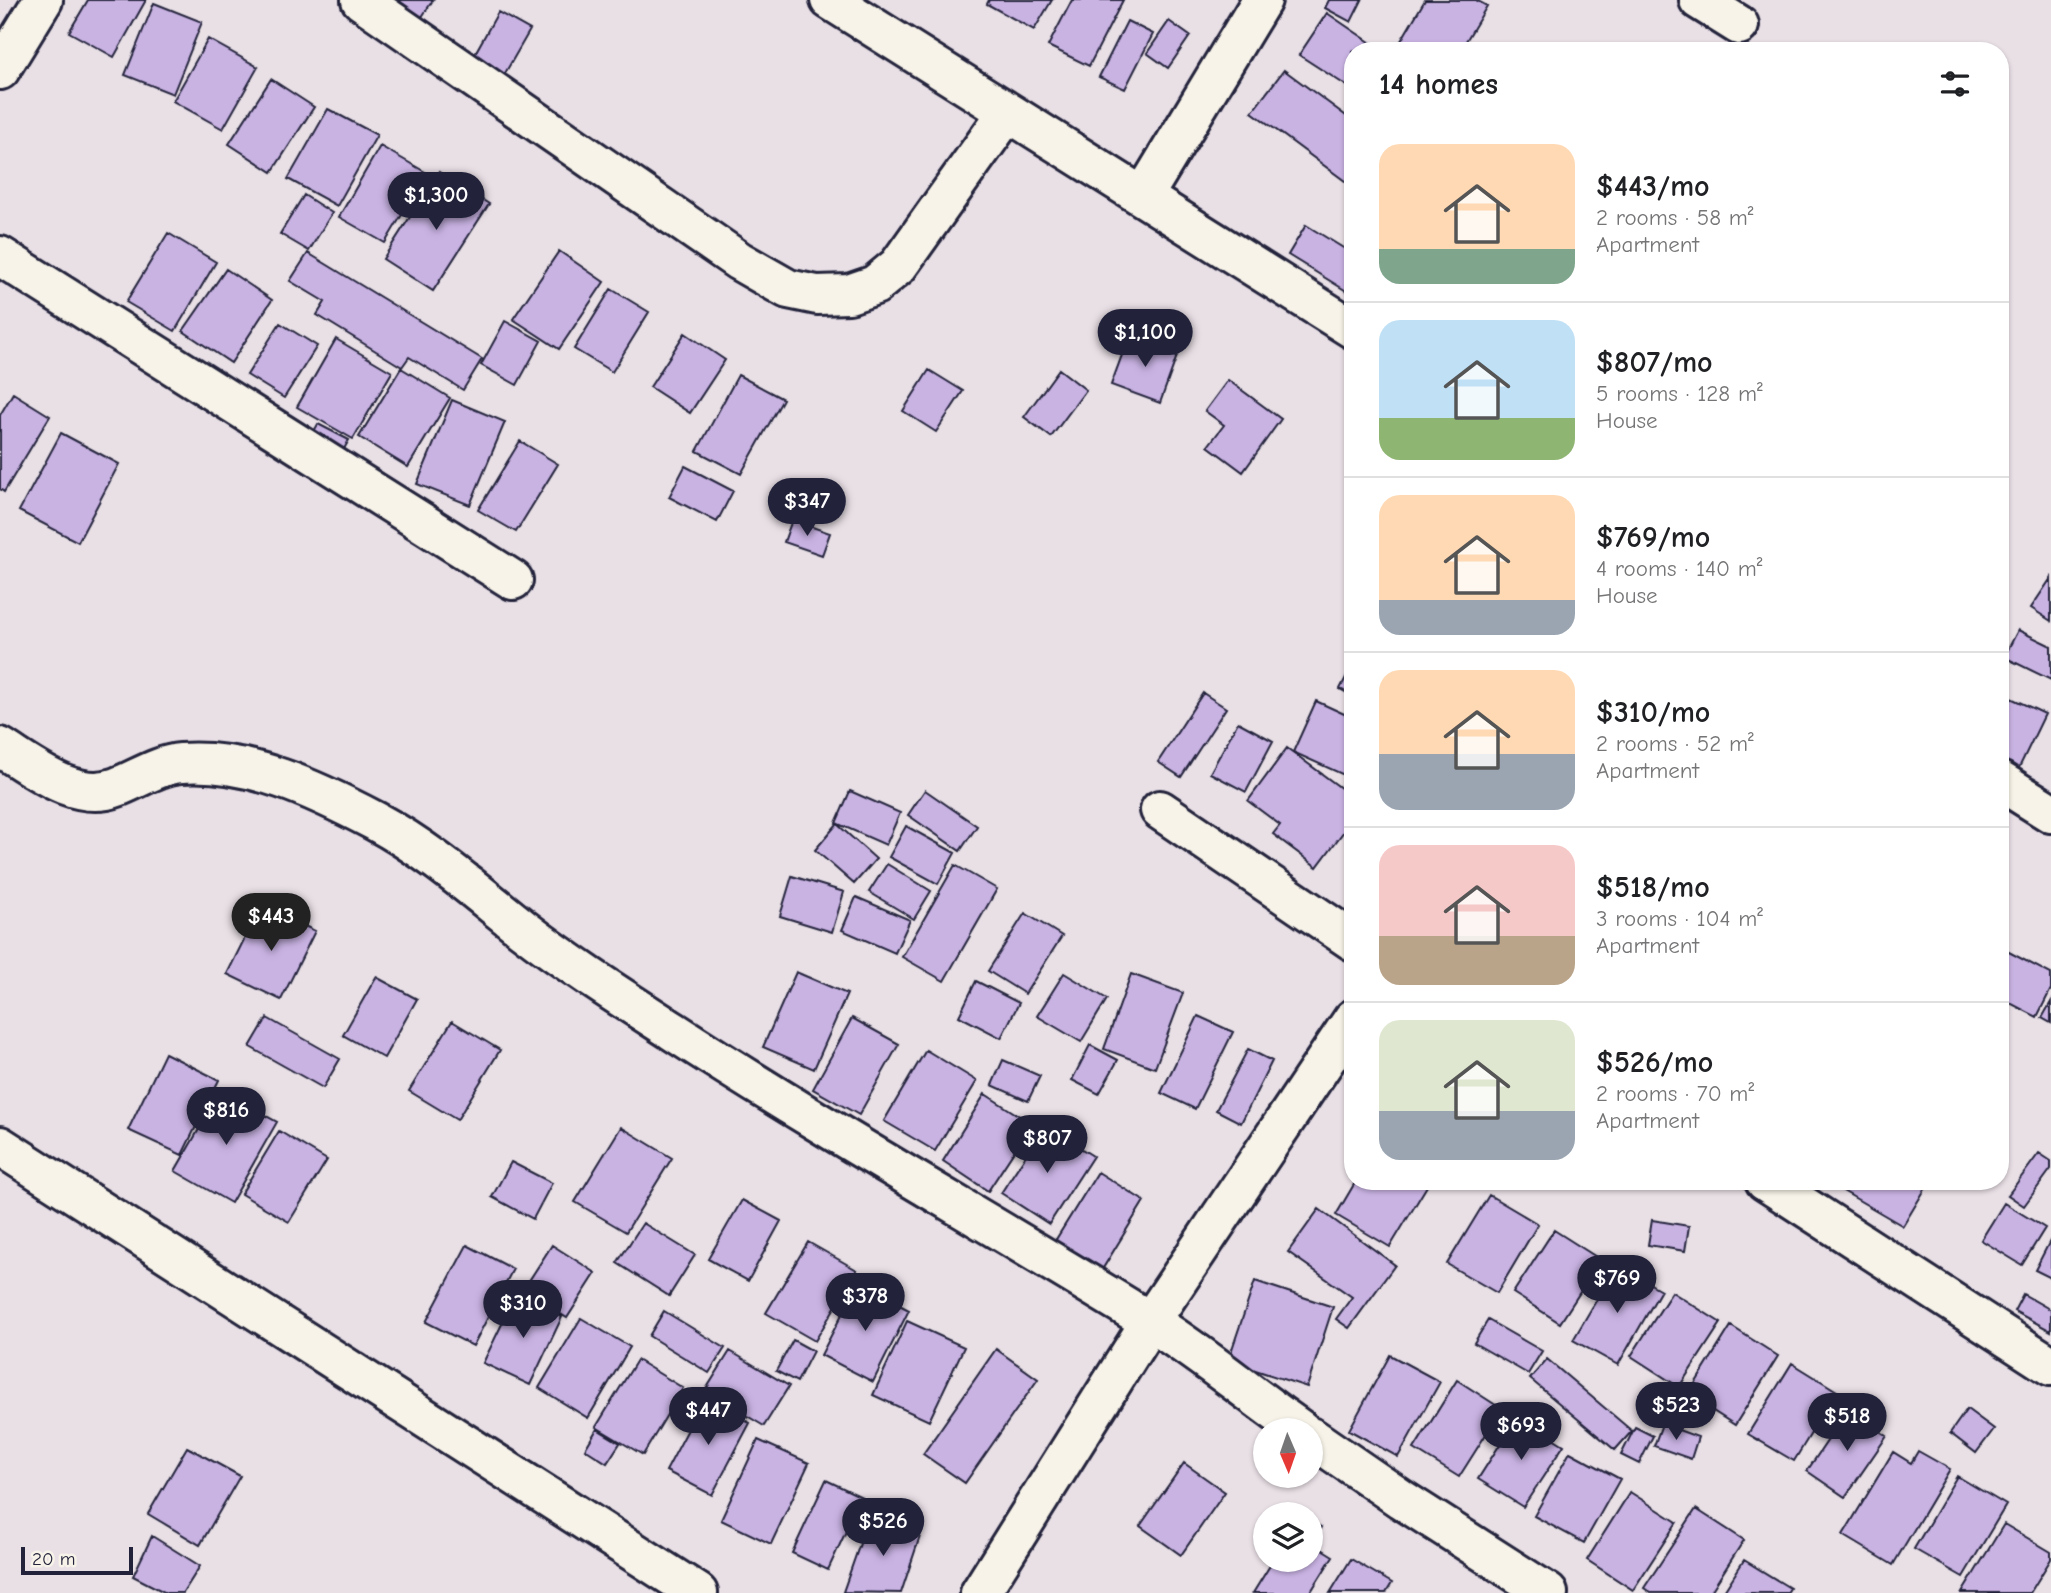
<!DOCTYPE html>
<meta charset="utf-8">
<style>
:root{--surface:#fff;--page:#f6f6f6;--text:#202124;--muted:#757577;--line:#e0e0e0;--accent:#22223b}
body{margin:0;font-family:"Comic Neue",sans-serif;background:var(--page);color:var(--text);height:100vh;display:flex;flex-direction:column;font-size:26px;white-space:nowrap}
*{box-sizing:border-box;margin:0}
p{font-size:23px;color:var(--muted)}
.icon{flex:none;width:38px;height:38px;fill:none;stroke:currentColor;stroke-width:2;stroke-linecap:round;stroke-linejoin:round}
.map{position:relative;flex:1;overflow:hidden}
.panel{position:absolute;left:1344px;top:42px;width:665px;height:1148px;display:flex;flex-direction:column;background:var(--surface);border-radius:28px;box-shadow:0 2px 5px #0004}
.panel>*{flex:none}
.needle{width:46px;rotate:178deg}
.tools{position:absolute;left:1253px;top:1418px;display:grid;gap:14px}
.tools a{display:grid;place-items:center;width:70px;height:70px;border-radius:50%;background:var(--surface);box-shadow:0 2px 5px #0004;font-size:35px}
.scale{position:absolute;left:21px;bottom:18px;width:112px;box-sizing:border-box;padding-left:7px;border:4px solid #22223b;border-top:0;font-size:19px;line-height:24px;white-space:nowrap;color:#22223b;-webkit-text-stroke:5px #f7f3e8;paint-order:stroke}
.price{position:absolute;translate:-50% -60px;padding:0 16px;border-radius:24px;background:var(--accent);color:#fff;font-size:23px;line-height:46px;filter:drop-shadow(0 2px 4px #0008)}
.price::after{content:'';position:absolute;left:50%;top:42px;width:21px;height:16px;margin-left:-10px;background:inherit;clip-path:polygon(0 0,100% 0,50% 100%)}
.price.active{background:#222;color:#fff}
ul{padding:0;list-style:none}
li{display:flex;align-items:center;gap:21px;height:175px;padding:0 35px}
li+li{border-top:2px solid var(--line)}
li span{display:grid;place-items:center;flex:none;width:196px;height:140px;border-radius:21px;color:#555}
li>.icon{margin-inline-start:auto}
span .icon{width:84px;height:84px;fill:#fffc;stroke-width:1}
li b{font-size:30px}
h2{display:flex;justify-content:space-between;align-items:center;height:84px;padding:0 35px;font-size:30px}
.map>svg:first-child{display:block}
</style>
<div class="map">
<svg width="2051" height="1593" viewBox="0 0 2051 1593">
<rect width="100%" height="100%" fill="#e9e0e6"/>
<filter id="ink" filterUnits="userSpaceOnUse"><feTurbulence type="fractalNoise" baseFrequency=".0143" numOctaves="2"/><feDisplacementMap in="SourceGraphic" scale="14" xChannelSelector="R" yChannelSelector="G"/><feConvolveMatrix kernelMatrix="1 2 1 2 8 2 1 2 1" color-interpolation-filters="sRGB"/></filter>
<g filter="url(#ink)">
<path fill="#c9b3e3" stroke="#22223b" stroke-width="2" d="M88 0H146L114 57 69 32Z
M381 0H433L418 23Z
M989 0H1052L1034 30 987 4Z
M1072 0H1123L1089 66 1048 46Z
M1329 0H1362L1351 22 1325 8Z
M1425 0H1476L1487 6 1460 51H1395Z
M154 3 202 22 173 94 125 75Z
M498 12 530 30 504 75 473 57Z
M1327 13 1383 51H1353V90L1299 55Z
M1127 21 1153 34 1125 89 1099 77Z
M1169 21 1190 36 1168 68 1147 53Z
M208 39 258 67 223 129 173 101Z
M1284 70 1353 121V187L1252 112Z
M271 79 314 107 272 172 229 144Z
M328 109 377 135 337 206 288 179Z
M380 146 427 173 385 243 339 217Z
M439 172 489 204 433 291 383 259Z
M304 195 332 213 309 251 280 234Z
M1306 225 1353 254V295L1288 255Z
M168 233 216 262 175 331 126 302Z
M559 251 604 282 559 349 513 319Z
M308 253 482 359 463 390 409 357 402 367 317 315 325 302 290 281Z
M226 269 272 300 231 363 183 331Z
M611 289 649 312 612 372 574 349Z
M505 321 541 341 517 385 481 365Z
M280 323 317 346 284 398 247 375Z
M685 333 725 360 690 413 650 387Z
M1129 336 1178 353 1160 403 1111 385Z
M336 339 392 372 353 439 297 407Z
M401 368 450 398 408 467 359 437Z
M1059 369 1086 390 1051 437 1024 417Z
M929 370 963 391 936 432 903 411Z
M738 375 783 399 741 474 697 451Z
M1228 380 1281 419 1243 472 1208 446 1224 425 1205 411Z
M13 393 50 416 4 492 0 489V415Z
M452 400 505 422 470 505 417 484Z
M318 424 349 440 334 467 303 451Z
M61 433 119 464 78 542 19 511Z
M520 441 558 464 516 532 478 510Z
M685 466 733 491 717 522 669 497Z
M792 520 830 533 822 555 784 542Z
M2051 578V621L2031 608Z
M2018 630 2051 646V680L2004 657Z
M1353 664V696L1340 689Z
M1203 693 1226 708 1181 777 1158 762Z
M2000 693 2045 714 2016 774 2000 766Z
M1316 701 1353 718V779L1293 752Z
M1238 722 1273 741 1246 792 1210 773Z
M1287 748 1353 797V819L1317 867 1273 834 1280 825 1248 801Z
M925 790 977 826 960 851 908 815Z
M850 791 900 813 886 845 836 823Z
M837 824 876 859 854 884 815 850Z
M906 826 955 853 938 884 889 857Z
M887 864 931 891 914 919 869 892Z
M955 865 997 889 944 981 902 957Z
M792 876 844 892 832 932 780 916Z
M856 897 910 920 895 953 842 930Z
M261 905 315 931 281 1000 227 974Z
M1025 913 1062 936 1025 994 988 971Z
M2005 950 2051 974V989L2037 1017 2000 998V959Z
M796 972 847 994 814 1069 763 1047Z
M1064 973 1107 999 1081 1042 1037 1016Z
M1131 974 1183 993 1155 1068 1104 1049Z
M376 977 417 999 384 1058 343 1035Z
M976 981 1019 1003 1001 1038 959 1016Z
M2051 1002V1023L2042 1018Z
M1198 1016 1233 1032 1195 1109 1161 1093Z
M267 1018 340 1059 323 1088 250 1047Z
M852 1018 899 1044 859 1115 813 1089Z
M452 1021 500 1050 457 1120 409 1091Z
M1090 1045 1118 1060 1099 1094 1072 1080Z
M1248 1049 1272 1061 1241 1123 1216 1110Z
M926 1050 977 1081 935 1151 884 1121Z
M165 1053 219 1080 182 1155 128 1130Z
M1003 1060 1040 1076 1028 1101 992 1085Z
M221 1091 277 1122 231 1203 175 1171Z
M985 1094 1032 1124 988 1191 943 1161Z
M1045 1126 1093 1156 1049 1224 1001 1193Z
M621 1127 672 1158 626 1232 575 1202Z
M279 1131 327 1160 289 1222 241 1194Z
M2039 1153 2051 1161V1169L2024 1206 2008 1195Z
M511 1162 552 1183 533 1219 492 1197Z
M1098 1172 1144 1201 1097 1278 1050 1249Z
M1356 1181H1430L1390 1247 1336 1215Z
M1840 1181H1930L1903 1226 1836 1187Z
M1489 1195 1538 1224 1497 1293 1447 1264Z
M742 1200 781 1221 748 1281 708 1259Z
M2004 1203 2045 1228 2022 1265 1981 1240Z
M1319 1209 1395 1265 1349 1328 1336 1319 1352 1297 1288 1252Z
M1652 1220 1689 1226 1685 1251 1648 1245Z
M643 1223 695 1255 669 1296 617 1263Z
M1554 1230 1601 1260 1560 1323 1513 1293Z
M2051 1239V1278L2035 1270Z
M808 1242 857 1270 815 1341 766 1313Z
M467 1245 513 1269 473 1346 426 1322Z
M552 1245 596 1273 567 1318 523 1290Z
M1617 1265 1661 1290 1618 1365 1573 1340Z
M1255 1281 1333 1307 1307 1387 1228 1361Z
M858 1283 909 1310 873 1382 821 1355Z
M1672 1292 1721 1323 1679 1387 1631 1356Z
M2023 1294 2051 1310V1331L2014 1311Z
M516 1295 562 1317 530 1385 483 1363Z
M664 1311 725 1348 709 1373 649 1336Z
M581 1318 630 1347 588 1418 539 1388Z
M1488 1320 1542 1351 1528 1374 1474 1343Z
M907 1321 964 1347 929 1421 873 1395Z
M1731 1326 1778 1356 1735 1425 1688 1395Z
M793 1340 813 1351 797 1382 776 1371Z
M996 1349 1038 1379 965 1483 923 1454Z
M730 1351 789 1386 764 1426 705 1391Z
M1390 1355 1440 1382 1398 1457 1349 1430Z
M1547 1359 1632 1431 1615 1450 1530 1379Z
M637 1360 683 1388 643 1455 596 1427Z
M1792 1363 1837 1391 1794 1461 1748 1434Z
M1457 1380 1502 1409 1459 1477 1414 1449Z
M704 1399 750 1423 712 1495 666 1471Z
M1967 1409 1994 1429 1976 1453 1950 1433Z
M1848 1410 1887 1436 1845 1497 1807 1471Z
M1518 1416 1564 1445 1523 1507 1478 1479Z
M1662 1424 1698 1437 1691 1459 1654 1446Z
M1635 1427 1653 1436 1639 1464 1621 1455Z
M597 1429 620 1443 607 1463 585 1449Z
M758 1440 809 1463 771 1544 721 1520Z
M187 1447 240 1476 200 1545 148 1514Z
M1918 1451 1950 1469 1893 1565 1843 1535 1893 1452 1911 1463Z
M1570 1452 1620 1479 1584 1543 1534 1516Z
M1184 1463 1225 1492 1181 1555 1140 1526Z
M1957 1476 2006 1505 1963 1577 1914 1549Z
M826 1480 862 1497 828 1570 792 1553Z
M1630 1492 1677 1522 1633 1590 1587 1560Z
M1696 1509 1744 1540 1710 1593H1651L1644 1588Z
M870 1515 921 1533 901 1593 843 1592Z
M1311 1521 1321 1527 1312 1543 1333 1556 1310 1593H1253L1274 1559H1311Z
M2004 1524 2051 1552V1559L2030 1593H1962Z
M152 1536 200 1566 183 1593H166L133 1576Z
M1351 1559 1392 1583 1386 1593H1330Z
M1744 1560 1790 1588 1787 1593H1723Z"/>
<g fill="none" stroke-linecap="round" stroke-linejoin="round">
<defs>
<path id="street" d="M361 0 739 261 788 289 817 295 849 294 875 285 898 266 1007 113
M830 0 1353 329
M1699 0 1739 25
M0 70 43 0
M1144 195 1262 0
M0 256 513 580
M0 747C34 768 76 803 117 787 138 779 158 765 181 763 249 758 316 790 375 821 429 850 474 890 522 928 570 965 622 998 673 1031 828 1132 989 1222 1146 1319 1200 1352 1249 1394 1301 1430
M2000 781 2051 813
M1160 810 1353 941
M0 1146 698 1593
M1765 1181 2051 1366
M1311 1437 1401 1499 1548 1593
M980 1593 1150 1322 1353 1019"/>
</defs>
<use href="#street" stroke="#22223b" stroke-width="44"/>
<use href="#street" stroke="#f7f3e8" stroke-width="38"/>
</g>
</g>
</svg>
<div class="tools">
<a><svg class="needle" viewBox="-14 -14 28 28"><path d="M0-13l5 13h-10z" fill="#e53935"/><path d="M0 13l5-13h-10z" fill="#757577"/></svg></a>
<a><svg class="icon" aria-label="layers" viewBox="0 0 24 24"><path d="M12 4l9 5-9 5-9-5zM3 14l9 5 9-5"/></svg></a>
</div>
<div class="scale">20 m</div>
<b class="price" style="left:436px;top:232px">$1,300</b>
<b class="price" style="left:1145px;top:369px">$1,100</b>
<b class="price" style="left:807px;top:538px">$347</b>
<b class="price active" style="left:271px;top:953px">$443</b>
<b class="price" style="left:226px;top:1147px">$816</b>
<b class="price" style="left:1047px;top:1175px">$807</b>
<b class="price" style="left:1617px;top:1315px">$769</b>
<b class="price" style="left:865px;top:1333px">$378</b>
<b class="price" style="left:523px;top:1340px">$310</b>
<b class="price" style="left:1676px;top:1442px">$523</b>
<b class="price" style="left:708px;top:1447px">$447</b>
<b class="price" style="left:1847px;top:1453px">$518</b>
<b class="price" style="left:1521px;top:1462px">$693</b>
<b class="price" style="left:883px;top:1558px">$526</b>
<section class="panel">
<h2>14 homes<svg class="icon" aria-label="filters" viewBox="0 0 24 24"><path d="M4 7h16M4 17h16"/><circle cx="9" cy="7" r="2"/><circle cx="15" cy="17" r="2"/></svg></h2>
<ul>
<li><span style="background:linear-gradient(#ffd9b3 75%,#7fa58c 0)"><svg class="icon" aria-label="home" viewBox="0 0 24 24"><path d="M3 11l9-7 9 7M6 9v11h12V9"/></svg></span><div><b>$443/mo</b><p>2 rooms · 58 m²</p><p>Apartment</p></div></li>
<li><span style="background:linear-gradient(#bfe0f5 70%,#8fb573 0)"><svg class="icon" aria-label="home" viewBox="0 0 24 24"><path d="M3 11l9-7 9 7M6 9v11h12V9"/></svg></span><div><b>$807/mo</b><p>5 rooms · 128 m²</p><p>House</p></div></li>
<li><span style="background:linear-gradient(#ffd9b3 75%,#9aa5b1 0)"><svg class="icon" aria-label="home" viewBox="0 0 24 24"><path d="M3 11l9-7 9 7M6 9v11h12V9"/></svg></span><div><b>$769/mo</b><p>4 rooms · 140 m²</p><p>House</p></div></li>
<li><span style="background:linear-gradient(#ffd9b3 60%,#9aa5b1 0)"><svg class="icon" aria-label="home" viewBox="0 0 24 24"><path d="M3 11l9-7 9 7M6 9v11h12V9"/></svg></span><div><b>$310/mo</b><p>2 rooms · 52 m²</p><p>Apartment</p></div></li>
<li><span style="background:linear-gradient(#f6c9c9 65%,#b9a48a 0)"><svg class="icon" aria-label="home" viewBox="0 0 24 24"><path d="M3 11l9-7 9 7M6 9v11h12V9"/></svg></span><div><b>$518/mo</b><p>3 rooms · 104 m²</p><p>Apartment</p></div></li>
<li><span style="background:linear-gradient(#dfe7d0 65%,#9aa5b1 0)"><svg class="icon" aria-label="home" viewBox="0 0 24 24"><path d="M3 11l9-7 9 7M6 9v11h12V9"/></svg></span><div><b>$526/mo</b><p>2 rooms · 70 m²</p><p>Apartment</p></div></li>
</ul>
</section>
</div>
